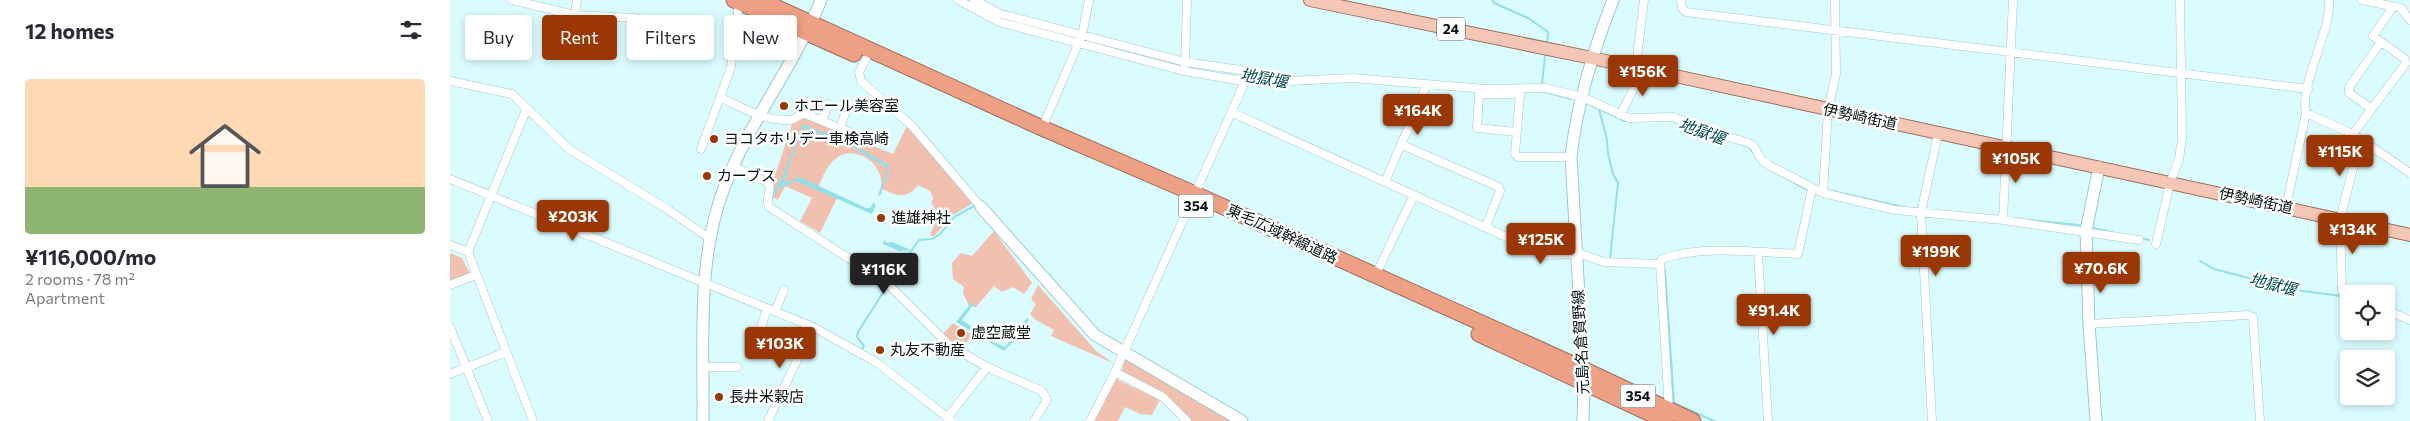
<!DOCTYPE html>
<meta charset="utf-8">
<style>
:root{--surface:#fff;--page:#f7f7f7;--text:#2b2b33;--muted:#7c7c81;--accent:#9b3704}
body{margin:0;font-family:Commissioner,"Noto Sans JP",sans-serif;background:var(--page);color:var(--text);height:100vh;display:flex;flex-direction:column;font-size:19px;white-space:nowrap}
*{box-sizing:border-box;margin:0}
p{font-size:16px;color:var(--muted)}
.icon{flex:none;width:28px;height:28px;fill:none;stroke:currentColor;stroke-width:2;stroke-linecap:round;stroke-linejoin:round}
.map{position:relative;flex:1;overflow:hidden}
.details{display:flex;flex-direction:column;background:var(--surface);width:450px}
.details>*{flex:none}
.banner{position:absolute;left:15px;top:15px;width:475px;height:45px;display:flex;gap:10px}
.fabs{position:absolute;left:1890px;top:285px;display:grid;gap:10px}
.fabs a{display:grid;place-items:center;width:55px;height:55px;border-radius:5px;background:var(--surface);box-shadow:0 2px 8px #0003;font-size:25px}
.price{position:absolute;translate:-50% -42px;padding:0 11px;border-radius:5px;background:var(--accent);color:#fff;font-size:16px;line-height:32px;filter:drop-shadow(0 1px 2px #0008)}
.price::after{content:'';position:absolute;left:50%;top:30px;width:15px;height:11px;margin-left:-8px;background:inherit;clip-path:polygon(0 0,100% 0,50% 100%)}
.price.active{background:#222;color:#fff}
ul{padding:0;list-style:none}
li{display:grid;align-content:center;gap:10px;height:265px;padding:0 25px}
li span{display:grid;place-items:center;height:155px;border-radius:5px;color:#555}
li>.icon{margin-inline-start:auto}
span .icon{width:90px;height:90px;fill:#fffc;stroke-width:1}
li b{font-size:21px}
h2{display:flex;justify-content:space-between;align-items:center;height:60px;padding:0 25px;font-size:21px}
.chip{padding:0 18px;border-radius:5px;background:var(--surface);box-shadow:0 2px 8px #0003;font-size:18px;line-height:45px}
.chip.active{background:var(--accent);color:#fff}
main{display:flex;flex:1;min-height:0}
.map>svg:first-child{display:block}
</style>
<main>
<section class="details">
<h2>12 homes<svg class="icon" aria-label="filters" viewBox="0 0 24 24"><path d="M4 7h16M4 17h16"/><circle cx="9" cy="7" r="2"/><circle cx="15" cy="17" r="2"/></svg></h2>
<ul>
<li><span style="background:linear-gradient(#ffd9b3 70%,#8fb573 0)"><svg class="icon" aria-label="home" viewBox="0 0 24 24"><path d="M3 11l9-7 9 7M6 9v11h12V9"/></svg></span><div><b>¥116,000/mo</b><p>2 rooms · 78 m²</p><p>Apartment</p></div></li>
</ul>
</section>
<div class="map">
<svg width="1960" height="421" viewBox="0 0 1960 421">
<rect width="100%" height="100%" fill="#dbfcff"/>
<path fill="#f1c0af" d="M355 118 443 154 457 126 523 203 503 215 484 236H480L488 213 481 203 483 198 480 191 468 185C457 200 445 196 431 188 435 167 411 147 392 155 379 160 372 177 368 189L387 198 370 233 350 221 362 198 335 186 328 200 321 196 323 182 342 124Z
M544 231 582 283 574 294 563 287 552 292 544 286 526 307 519 306 513 293 514 287 503 279 502 263 511 253 522 256Z
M0 253 12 258 21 276 0 284Z
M588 285 647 352 665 364 601 336 604 330 586 320 580 314 586 304 581 299Z
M503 323 523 335 510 350 491 336Z
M675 357 785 421H742L715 393 672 371Z
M666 379 710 400 702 415 690 414 675 407 668 421H643Z"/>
<path fill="#92e0e7" d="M353 124 400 143 439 165V171L430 196 428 195 437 171 436 167 398 145 355 128 348 140 334 183 347 178H352L416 208H420L423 203 426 205 422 214 346 181 328 189 321 202 319 200 334 173Z
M434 240 437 243 442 242 461 250 449 251 433 244Z
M522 302 524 304 512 320 543 342 555 347 577 318 579 319 569 336 554 351 506 322Z"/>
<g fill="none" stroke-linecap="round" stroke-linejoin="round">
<path stroke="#92e0e7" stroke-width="2" d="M516 0 525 5
M1042 0 1044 3 1078 18 1098 32 1097 45
M538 12 548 16
M588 28 627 38
M632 40 683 52
M841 84H859
M1092 85 1095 55
M1091 91 1121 99
M1136 103 1175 121H1190
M1149 109 1157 140 1158 154 1163 174 1168 183 1160 259H1163
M1259 135 1269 138
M1293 145 1299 147 1304 154
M1339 180 1357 190
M1382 191 1453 207
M1580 220 1629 225
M1644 228 1664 233
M1691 238 1699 240
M1750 261 1764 269 1845 290 1899 297
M1215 270 1224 403 1264 421
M441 279 469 240 482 239 490 234 504 217 524 206
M412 349 414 346 407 337 408 332 436 288"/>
<defs>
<path id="street" d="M62 0 125 15 182 18 221 24
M508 0 549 22 734 71 792 81 794 84 665 372 640 421
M524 0 551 14 735 62 804 72 838 81 902 78 1036 89 1095 88 1132 97 1179 118 1223 117 1254 130 1296 142 1303 145 1312 160 1320 166 1373 193 1445 210 1553 220 1689 240
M1231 0 1232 8 1236 12 1858 89
M1912 0 1951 8 1960 20
M125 15 127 0
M416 59 409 72 411 81 462 126 531 207
M735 65 737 0
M0 81 62 94 119 149 217 209 259 238
M271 98C293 108 315 121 339 120 345 120 348 115 353 113L404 134
M1922 109 1899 93V87L1931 42
M76 110 18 252 83 421
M783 113 1096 255 1131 254 1154 262 1210 264 1212 259C1251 245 1306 252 1348 254L1362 189
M1856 113 1903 134 1960 173
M1170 115 1183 90 1194 0
M372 121 378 104
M390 128 397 108
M592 128 632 35 639 0
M1066 132 1027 128 1029 94H1070L1065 154 1068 157H1121
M1903 134 1956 63 1955 59 1923 36 1943 7
M952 145 1049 187 1050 191 1036 226
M251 149 281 67 289 2
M283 166 319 183C322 191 315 198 319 207L437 283 499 345 537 367 592 391 597 400 584 421
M0 179 363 327 426 362 502 421
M935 182 977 84
M1373 193 1378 110 1386 74 1385 0
M1836 207 1856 113C1849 84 1882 30 1879 0
M1553 220 1563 0
M1706 244 1720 183 1729 159 1732 138 1730 0
M0 245 18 252
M1308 252 1318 421
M1210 264 1219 410
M925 276 964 195
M0 285 26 275
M1892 291 1890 219 1910 141
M1936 310 1960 320
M325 311 334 290
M1639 324 1798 315 1803 317 1810 421
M0 327 38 421
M305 347 317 308
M254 367H287
M665 372 713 397 737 421
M0 374 56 352
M497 418 537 367
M318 421 363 327
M1482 421 1471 213 1488 134"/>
<path id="secondary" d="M531 207 645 335 792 421
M253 421C254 345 246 261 274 188 299 122 344 66 371 0
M1133 421 1134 382 1121 157C1127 102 1143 51 1163 0
M1646 421 1639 324 1636 231 1649 167"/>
<path id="primary" d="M860 0 1142 58 1960 235"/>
<path id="highway" d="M284 0 404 54
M310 0 592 128 745 194 1118 362 1243 421
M1029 334 1216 421"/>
</defs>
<use href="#street" stroke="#9fc8cb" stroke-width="9"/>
<use href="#secondary" stroke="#9fc8cb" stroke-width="13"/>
<use href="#primary" stroke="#9b6e5b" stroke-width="14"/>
<use href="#highway" stroke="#9b6e5b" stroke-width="17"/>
<use href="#street" stroke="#fff" stroke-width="8"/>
<use href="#secondary" stroke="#fff" stroke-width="11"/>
<use href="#primary" stroke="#f4c6b5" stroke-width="12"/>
<use href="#highway" stroke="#eda083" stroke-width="15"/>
</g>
<g fill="#9b3704" stroke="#fff" stroke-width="2">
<circle cx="334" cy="106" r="5"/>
<circle cx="264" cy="139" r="5"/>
<circle cx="257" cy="176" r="5"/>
<circle cx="431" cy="218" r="5"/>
<circle cx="511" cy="333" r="5"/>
<circle cx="430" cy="350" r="5"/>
<circle cx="269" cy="397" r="5"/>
</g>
<g text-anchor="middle" stroke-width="5" stroke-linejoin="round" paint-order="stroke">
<g fill="#fff" stroke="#4f5859" stroke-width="1">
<rect x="987" y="17.5" width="28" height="23" rx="4"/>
<rect x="728.5" y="194.5" width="35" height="23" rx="4"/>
<rect x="1170.5" y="384.5" width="35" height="23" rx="4"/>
</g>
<g font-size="14" font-weight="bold" fill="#031112">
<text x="1001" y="34">24</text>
<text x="746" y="211">354</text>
<text x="1188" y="401">354</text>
</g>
<g font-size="15" fill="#031112" stroke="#fff" text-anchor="start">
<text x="344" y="111">ホエール美容室</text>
<text x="274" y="144">ヨコタホリデー車検高崎</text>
<text x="267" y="181">カーブス</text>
<text x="441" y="223">進雄神社</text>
<text x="521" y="338">虚空蔵堂</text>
<text x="440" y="355">丸友不動産</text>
<text x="279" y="402">長井米穀店</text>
</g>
<g font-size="15" fill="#031112" stroke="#fff">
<text transform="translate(1410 117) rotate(12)" y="5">伊勢崎街道</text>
<text transform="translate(1806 201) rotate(12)" y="5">伊勢崎街道</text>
<text transform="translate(832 234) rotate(25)" y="5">東毛広域幹線道路</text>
<text transform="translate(1131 342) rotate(-93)" y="5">元島名倉賀野線</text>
</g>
<g font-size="16" font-style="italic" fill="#004b50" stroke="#fff">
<text transform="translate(814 78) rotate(10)" y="6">地獄堰</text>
<text transform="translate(1252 131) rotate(20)" y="6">地獄堰</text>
<text transform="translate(1823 284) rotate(14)" y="6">地獄堰</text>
</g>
</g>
</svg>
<div class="fabs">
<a><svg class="icon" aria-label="locate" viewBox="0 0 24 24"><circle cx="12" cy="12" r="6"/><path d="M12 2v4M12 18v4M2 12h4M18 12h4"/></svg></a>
<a><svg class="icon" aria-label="layers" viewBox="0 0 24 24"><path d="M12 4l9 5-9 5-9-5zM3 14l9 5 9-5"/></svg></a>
</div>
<b class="price" style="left:1193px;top:97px">¥156K</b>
<b class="price" style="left:968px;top:136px">¥164K</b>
<b class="price" style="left:1890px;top:177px">¥115K</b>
<b class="price" style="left:1566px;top:184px">¥105K</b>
<b class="price" style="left:123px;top:242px">¥203K</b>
<b class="price" style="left:1903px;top:255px">¥134K</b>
<b class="price" style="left:1091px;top:265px">¥125K</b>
<b class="price" style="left:1486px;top:277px">¥199K</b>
<b class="price" style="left:1651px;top:294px">¥70.6K</b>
<b class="price active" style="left:434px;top:295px">¥116K</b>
<b class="price" style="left:1324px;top:336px">¥91.4K</b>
<b class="price" style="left:330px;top:369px">¥103K</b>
<div class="banner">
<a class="chip">Buy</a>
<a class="chip active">Rent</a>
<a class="chip">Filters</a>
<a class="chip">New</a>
</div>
</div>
</main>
